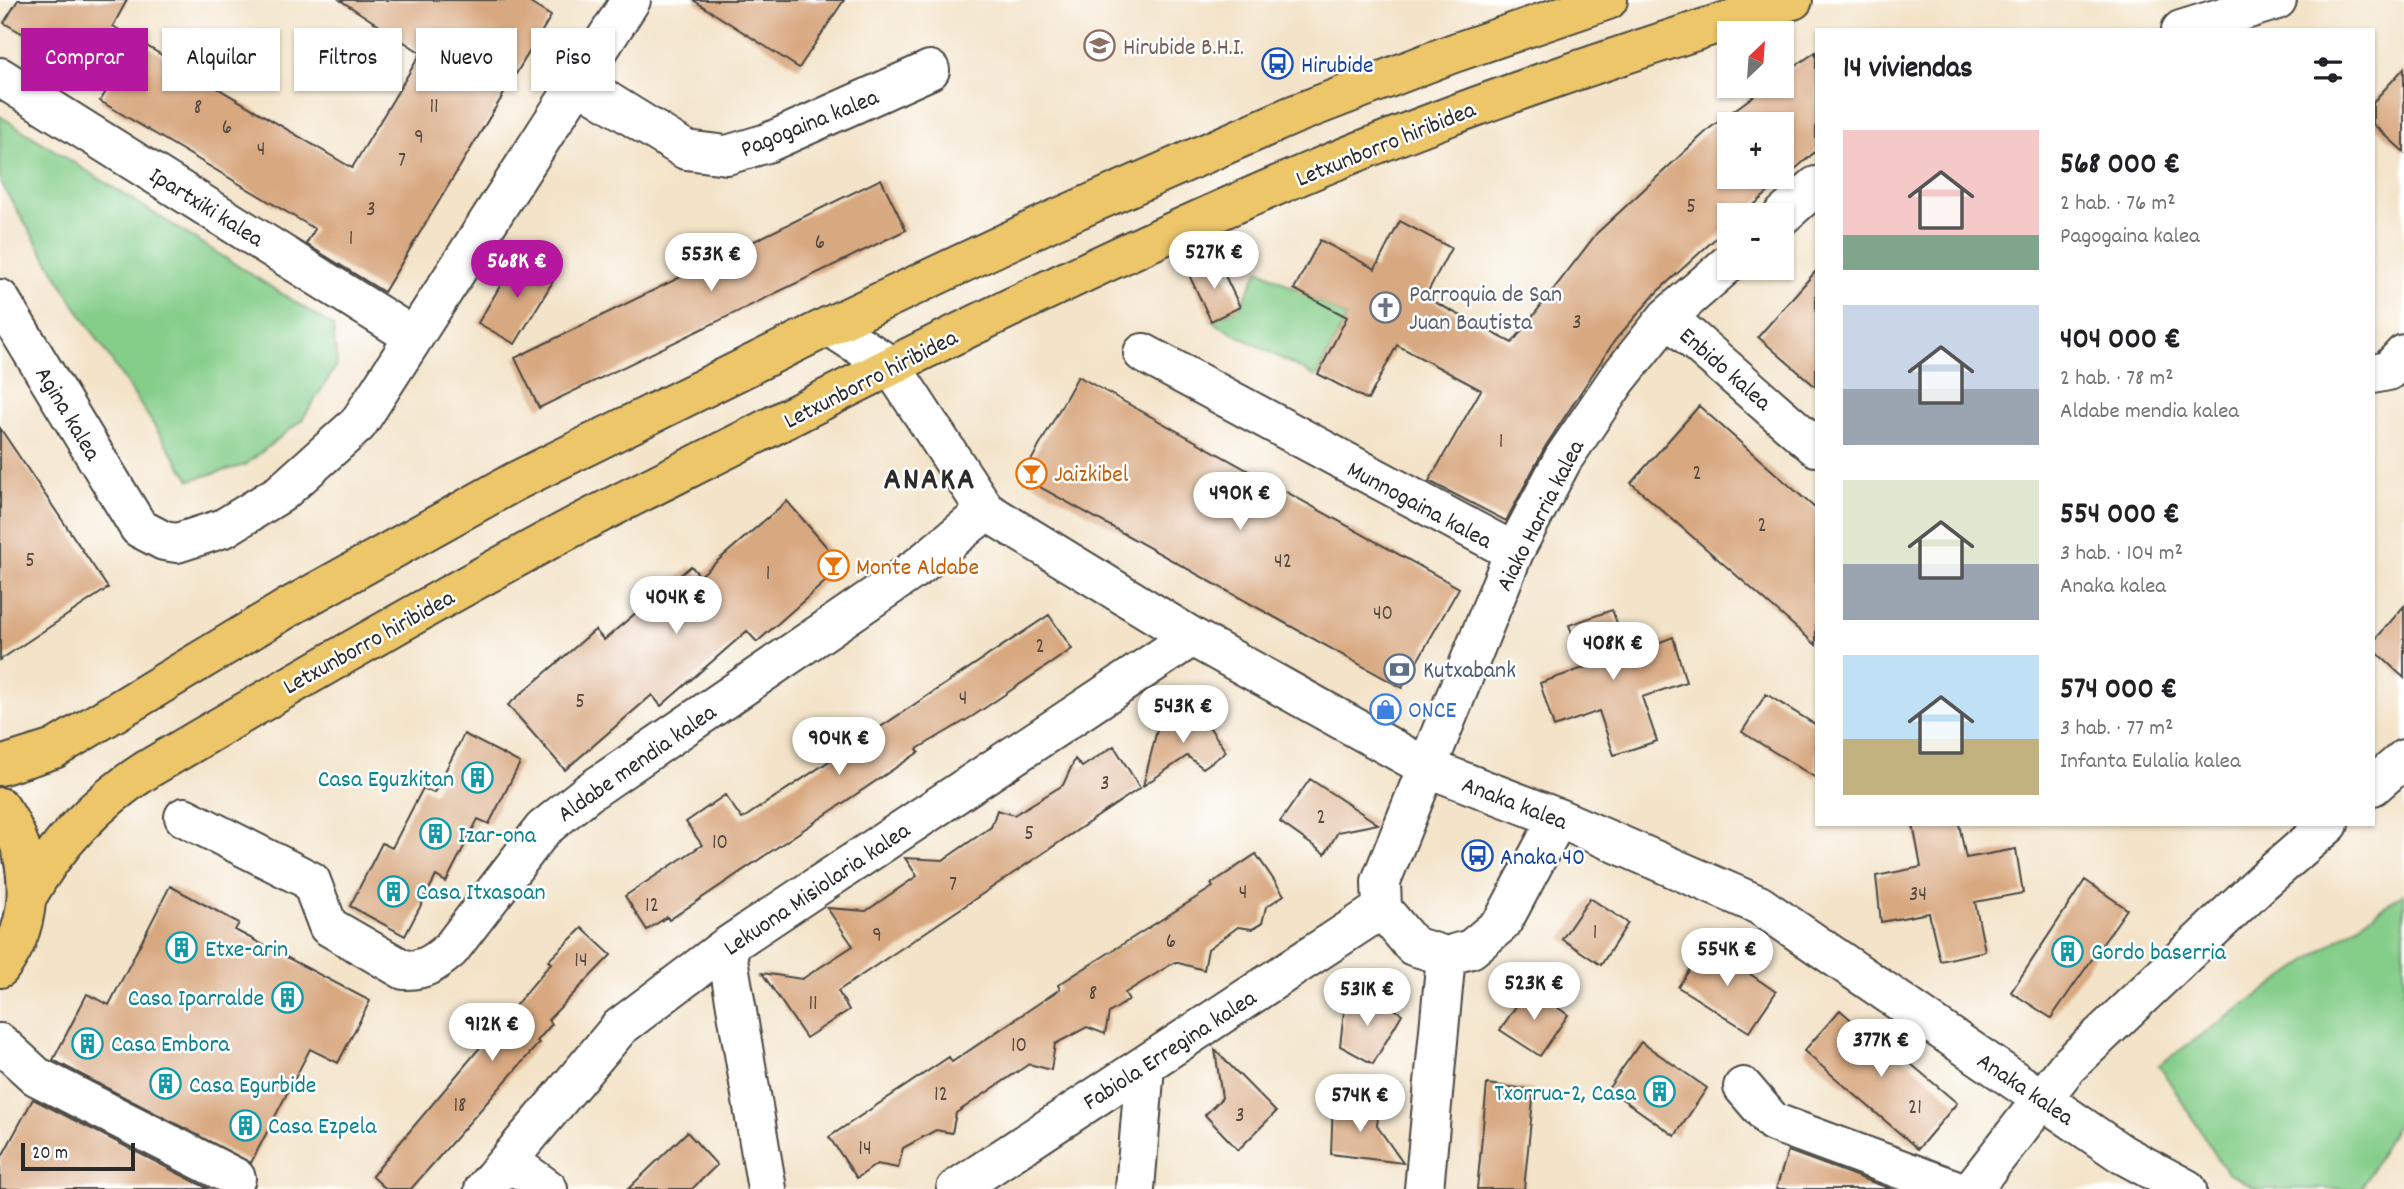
<!DOCTYPE html>
<html lang="es">
<meta charset="utf-8">
<style>
:root{--surface:#fff;--page:#f2f2f2;--text:#202124;--muted:#757577;--accent:#b5179e}
body{margin:0;font-family:Dekko,sans-serif;background:var(--page);color:var(--text);height:100vh;display:flex;flex-direction:column;font-size:26px;white-space:nowrap}
*{box-sizing:border-box;margin:0}
p{font-size:23px;color:var(--muted)}
.icon{flex:none;width:38px;height:38px;fill:none;stroke:currentColor;stroke-width:2;stroke-linecap:round;stroke-linejoin:round}
.map{position:relative;flex:1;overflow:hidden}
.side{position:absolute;left:1815px;top:28px;width:560px;height:798px;display:flex;flex-direction:column;background:var(--surface);border-radius:0px;box-shadow:0 2px 5px #0004}
.side>*{flex:none}
.top-card{position:absolute;left:21px;top:28px;width:665px;height:63px;display:flex;gap:14px}
.needle{width:46px;rotate:25deg}
.buttons{position:absolute;left:1717px;top:21px;display:grid;gap:14px}
.buttons a{display:grid;place-items:center;width:77px;height:77px;border-radius:0px;background:var(--surface);box-shadow:0 2px 5px #0004;font-size:35px}
.scale{position:absolute;left:21px;bottom:18px;width:114px;box-sizing:border-box;padding-left:7px;border:4px solid #2b2b2b;border-top:0;font-size:19px;line-height:24px;white-space:nowrap;color:#2b2b2b;-webkit-text-stroke:5px #fff;paint-order:stroke}
.price{position:absolute;translate:-50% -60px;padding:0 16px;border-radius:24px;background:#fff;color:#222;font-size:23px;line-height:46px;filter:drop-shadow(0 2px 4px #0008)}
.price::after{content:'';position:absolute;left:50%;top:42px;width:21px;height:16px;margin-left:-10px;background:inherit;clip-path:polygon(0 0,100% 0,50% 100%)}
.price.active{background:var(--accent);color:#fff}
ul{padding:0;list-style:none}
li{display:flex;align-items:center;gap:21px;height:175px;padding:0 28px}
li span{display:grid;place-items:center;flex:none;width:196px;height:140px;border-radius:0px;color:#555}
li>.icon{margin-inline-start:auto}
span .icon{width:84px;height:84px;fill:#fffc;stroke-width:1}
li b{font-size:30px}
h2{display:flex;justify-content:space-between;align-items:center;height:84px;padding:0 28px;font-size:30px}
.tag{padding:0 24px;border-radius:0px;background:var(--surface);box-shadow:0 2px 5px #0004;font-size:24px;line-height:63px}
.tag.active{background:var(--accent);color:#fff}
.map>svg:first-child{display:block}
</style>
<div class="map">
<svg width="2404" height="1189" viewBox="0 0 2404 1189">
<rect width="100%" height="100%" fill="#fff"/>
<filter id="ink" filterUnits="userSpaceOnUse"><feTurbulence type="fractalNoise" baseFrequency=".0143" numOctaves="2"/><feDisplacementMap in="SourceGraphic" scale="14" xChannelSelector="R" yChannelSelector="G"/><feConvolveMatrix kernelMatrix="1 2 1 2 8 2 1 2 1" color-interpolation-filters="sRGB"/></filter>
<filter id="wash" filterUnits="userSpaceOnUse"><feTurbulence type="fractalNoise" baseFrequency=".00686" numOctaves="4" result="noise"/><feDisplacementMap in="SourceGraphic" scale="28" xChannelSelector="R" yChannelSelector="G"/><feGaussianBlur stdDeviation="1.57" result="paint"/><feColorMatrix in="noise" values="0 0 0 0 0 0 0 0 0 0 0 0 0 0 0 0 0 1.4 0 .05"/><feComposite in="paint" operator="in"/></filter>
<g filter="url(#wash)">
<rect width="100%" height="100%" fill="#f3e3c8"/>
<path fill="#85ce8a" stroke="#587c5a" stroke-width="2" d="M0 116 333 326 337 365 302 420 245 465 190 480 71 299 0 182Z
M1259 269 1347 317 1316 377 1211 321 1240 307Z
M2404 893V1110L2361 1189H2257L2227 1173 2159 1065Z"/>
<g id="blocks">
<path fill="#d8a880" fill-rule="evenodd" d="M18 0H127L113 26 352 168 421 53 340 0H525L551 16 384 292 306 244 315 229 100 101 111 84 4 23Z
M693 0H844L799 68Z
M1816 52V151L1742 215H1729V226L1657 292 1615 340 1545 447 1506 521 1429 481 1481 390 1397 345 1368 400 1318 374 1347 317 1294 289 1320 240 1375 269 1400 221 1451 248 1425 297 1512 343 1597 233 1710 128 1767 86H1782V75ZM1729 124H1782V177H1729Z
M2404 68V152L2373 124V102Z
M881 179 906 230 539 408 515 358Z
M518 256 555 278 515 344 478 323Z
M1218 261 1240 307 1211 321 1189 275Z
M1816 271V387L1758 337Z
M1078 376 1459 588 1402 688 1022 477Z
M1699 406 1816 509V645L1631 483Z
M0 428 108 588 0 660Z
M787 501 843 566 757 642 747 631 661 706 652 695 565 770 508 705 595 630 604 640 691 566 700 576Z
M2404 606V678L2373 649V642Z
M1612 610 1629 654 1673 637 1686 682 1642 697 1657 741 1614 755 1599 711 1554 727 1540 683 1584 668 1569 625Z
M1049 615 1072 649 973 716 917 749 919 752 669 920 667 917 647 930 625 896 702 845 686 822 725 795 742 819Z
M1766 694 1816 725V778L1742 732Z
M1198 710 1226 752 1203 768 1187 756 1143 786 1161 714 1171 729Z
M464 734 520 763 489 824 478 819 446 882 436 876 405 936 350 906 382 843 392 848 423 788 434 793Z
M1114 746 1140 788 838 991 849 1010 806 1038 762 973 802 979 853 946 827 908 866 911 917 876 905 858 943 860 991 827 997 810 1014 815 1063 785 1075 759 1082 767Z
M1310 779 1378 824 1338 832 1325 854 1280 822Z
M1913 824H1959L1966 858 2016 849 2023 893 1975 902 1985 951 1940 961 1929 913 1881 922 1876 876 1921 867Z
M1256 854 1284 895 1266 907 1262 923 1252 929 1238 927 1208 949 1204 970 1175 962 1125 993 1129 1000 1109 1013 1105 1034 1087 1027 1055 1044 1051 1070 1029 1064 956 1113 952 1133 936 1130 903 1148 898 1168 877 1164 857 1178 829 1137 949 1057 952 1062 1060 989 1058 985 1213 887 1211 884Z
M2085 880 2127 909 2051 1018 2011 992Z
M170 886 239 923 235 930 370 1001 338 1063 310 1049 251 1163 53 1060 87 994 109 1005Z
M1590 898 1628 923 1601 965 1562 939Z
M582 928 611 955 548 1020 552 1024 537 1041 539 1043 411 1189H386L372 1176 551 963 548 961Z
M1707 944 1776 992 1749 1032 1678 987Z
M1529 987 1568 1015 1540 1056 1500 1030Z
M1352 996 1370 1005 1386 1004 1402 1014 1373 1064 1340 1046 1344 1011Z
M1840 1010 1873 1039 1877 1035 1957 1103 1918 1149 1804 1051Z
M1641 1042 1707 1088 1675 1136 1608 1089Z
M1215 1050 1276 1112 1238 1150 1205 1115 1222 1098Z
M1487 1084 1534 1090 1524 1189H1477Z
M33 1099 209 1189H0V1160Z
M1333 1102 1379 1108 1377 1126 1403 1163 1331 1154Z
M687 1132 717 1165 692 1189H628Z
M1788 1151 1891 1189H1776Z"/>
</g>
</g>
<g filter="url(#ink)">
<use href="#blocks" fill-opacity="0" stroke="#494743" stroke-width="2"/>
<g fill="none" stroke-linecap="round" stroke-linejoin="round">
<defs>
<path id="minor" d="M2181 30 2277 0
M0 77 414 337
M578 83 686 150 727 155 767 143 930 70
M1782 216 1816 186
M0 299 139 528 164 541 177 543 224 528 281 493 358 424 631 0
M1667 317 1816 447
M829 326 891 366 986 511 1192 637 1428 768 1558 818 1759 905 2122 1154 2187 1189
M1143 353 1514 552
M2373 374 2388 371 2404 354
M2373 786 2404 759
M184 817 311 881 328 926 404 970C424 971 435 963 450 950L543 829 589 792 919 566 986 511
M1558 818 1502 923 1471 949 1446 956 1413 946 1382 909 1381 881 1514 552 1563 459 1616 381 1667 317 1729 263
M726 947 767 1189
M0 1043 36 1076 236 1178
M1743 1087 1773 1122 1954 1189
M509 1161 548 1189
M484 1189 620 1027 726 947 1192 637
M956 1189 1382 909
M1135 1189 1145 1066
M1424 1189 1446 956
M1972 1189 2067 1067 2262 882 2329 824"/>
<path id="major" d="M0 766 54 749 291 606 514 482 829 326 1056 219 1293 115 1451 54 1608 0
M0 807C34 853 37 922 0 968
M27 897C57 843 96 802 148 769 280 691 411 615 545 542 623 500 703 462 782 421 955 333 1131 247 1311 171 1468 105 1631 51 1793 0"/>
</defs>
<use href="#minor" stroke="#494743" stroke-width="42"/>
<use href="#major" stroke="#494743" stroke-width="42"/>
<use href="#minor" stroke="#fff" stroke-width="38"/>
<use href="#major" stroke="#ecc669" stroke-width="38"/>
</g>
</g>
<defs>
<symbol id="school-ring" viewBox="-11 -11 22 22"><circle r="9.5" fill="#fff" stroke="#8d6e63" stroke-width="1.5"/><path d="M0-5L7-2L0 1L-7-2ZM-4 1L0 2.5L4 1V4Q0 6-4 4Z" fill="#8d6e63"/></symbol>
<symbol id="bus-ring" viewBox="-11 -11 22 22"><circle r="9.5" fill="#fff" stroke="#1a4fb4" stroke-width="1.5"/><path d="M-5-6H5V4H4V6H2V4H-2V6H-4V4H-5ZM-3.5-4V0h7V-4ZM-3.5 1.2v1.5H-2V1.2ZM2 1.2v1.5H3.5V1.2Z" fill="#1a4fb4"/></symbol>
<symbol id="church-ring" viewBox="-11 -11 22 22"><circle r="9.5" fill="#fff" stroke="#6b7280" stroke-width="1.5"/><path d="M-1.2-6h2.4v3.5h3.3v2.4h-3.3V6h-2.4V-.1h-3.3v-2.4h3.3Z" fill="#6b7280"/></symbol>
<symbol id="bar-ring" viewBox="-11 -11 22 22"><circle r="9.5" fill="#fff" stroke="#e8710a" stroke-width="1.5"/><path d="M-6-5H6L.8 .8V4.5H3.5V6h-7V4.5H-.8V.8Z" fill="#e8710a"/></symbol>
<symbol id="bank-ring" viewBox="-11 -11 22 22"><circle r="9.5" fill="#fff" stroke="#5c6f8a" stroke-width="1.5"/><path d="M-6-4H6V4H-6ZM0-2.3a2.3 2.3 0 1 0 0 4.6a2.3 2.3 0 1 0 0-4.6Z" fill="#5c6f8a"/></symbol>
<symbol id="shop-ring" viewBox="-11 -11 22 22"><circle r="9.5" fill="#fff" stroke="#3f7fe0" stroke-width="1.5"/><path d="M-5-2.5h2.3a2.7 3.5 0 0 1 5.4 0H5L5.5 6h-11ZM-1.5-2.5h3a1.5 2.3 0 0 0-3 0Z" fill="#3f7fe0"/></symbol>
<symbol id="building-ring" viewBox="-11 -11 22 22"><circle r="9.5" fill="#fff" stroke="#0f9aa8" stroke-width="1.5"/><path d="M-4-6H4V6H1V3H-1V6H-4ZM-2.5-4.3h1.7v1.8h-1.7ZM.8-4.3h1.7v1.8H.8ZM-2.5-1h1.7V.8h-1.7ZM.8-1h1.7V.8H.8Z" fill="#0f9aa8"/></symbol>
</defs>
<g fill-rule="evenodd">
<use href="#school-ring" x="1082" y="28" width="35" height="35"/>
<use href="#bus-ring" x="1260" y="46" width="35" height="35"/>
<use href="#church-ring" x="1368" y="290" width="35" height="35"/>
<use href="#bar-ring" x="1014" y="456" width="35" height="35"/>
<use href="#bar-ring" x="816" y="548" width="35" height="35"/>
<use href="#bank-ring" x="1382" y="652" width="35" height="35"/>
<use href="#shop-ring" x="1368" y="692" width="35" height="35"/>
<use href="#building-ring" x="460" y="760" width="35" height="35"/>
<use href="#building-ring" x="418" y="816" width="35" height="35"/>
<use href="#bus-ring" x="1460" y="838" width="35" height="35"/>
<use href="#building-ring" x="376" y="874" width="35" height="35"/>
<use href="#building-ring" x="164" y="930" width="35" height="35"/>
<use href="#building-ring" x="2050" y="934" width="35" height="35"/>
<use href="#building-ring" x="270" y="980" width="35" height="35"/>
<use href="#building-ring" x="70" y="1026" width="35" height="35"/>
<use href="#building-ring" x="148" y="1066" width="35" height="35"/>
<use href="#building-ring" x="1642" y="1074" width="35" height="35"/>
<use href="#building-ring" x="228" y="1108" width="35" height="35"/>
</g>
<g text-anchor="middle" stroke-width="5" stroke-linejoin="round" paint-order="stroke">
<g font-size="21" fill="#564a40">
<text x="434" y="112">11</text>
<text x="198" y="113">8</text>
<text x="227" y="133">6</text>
<text x="419" y="143">9</text>
<text x="261" y="155">4</text>
<text x="402" y="166">7</text>
<text x="1691" y="212">5</text>
<text x="371" y="215">3</text>
<text x="351" y="244">1</text>
<text x="820" y="248">6</text>
<text x="1577" y="328">3</text>
<text x="1501" y="447">1</text>
<text x="1697" y="479">2</text>
<text x="1762" y="531">2</text>
<text x="30" y="566">5</text>
<text x="1283" y="567">42</text>
<text x="768" y="579">1</text>
<text x="1383" y="619">40</text>
<text x="1040" y="652">2</text>
<text x="963" y="704">4</text>
<text x="580" y="707">5</text>
<text x="1105" y="789">3</text>
<text x="1321" y="823">2</text>
<text x="1029" y="839">5</text>
<text x="720" y="848">10</text>
<text x="953" y="890">7</text>
<text x="1243" y="898">4</text>
<text x="1918" y="900">34</text>
<text x="652" y="911">12</text>
<text x="1595" y="938">1</text>
<text x="877" y="941">9</text>
<text x="1171" y="947">6</text>
<text x="581" y="966">14</text>
<text x="1093" y="999">8</text>
<text x="813" y="1009">11</text>
<text x="1019" y="1051">10</text>
<text x="941" y="1100">12</text>
<text x="460" y="1111">18</text>
<text x="1915" y="1113">21</text>
<text x="1240" y="1121">3</text>
<text x="865" y="1154">14</text>
</g>
<g font-size="24" fill="#785e54" stroke="#fff" text-anchor="start">
<text x="1123" y="54">Hirubide B.H.I.</text>
</g>
<g font-size="24" fill="#164399" stroke="#fff" text-anchor="start">
<text x="1301" y="72">Hirubide</text>
<text x="1500" y="864">Anaka 40</text>
</g>
<g font-size="24" fill="#2b2b2b" stroke="#fff">
<text transform="translate(809 122) rotate(-22)" y="8">Pagogaina kalea</text>
<text transform="translate(1385 143) rotate(-22)" y="8">Letxunborro hiribidea</text>
<text transform="translate(207 206) rotate(32)" y="8">Ipartxiki kalea</text>
<text transform="translate(1726 368) rotate(41)" y="8">Enbido kalea</text>
<text transform="translate(870 378) rotate(-27)" y="8">Letxunborro hiribidea</text>
<text transform="translate(69 413) rotate(59)" y="8">Agina kalea</text>
<text transform="translate(1420 504) rotate(28)" y="8">Munnogaina kalea</text>
<text transform="translate(1539 515) rotate(-63)" y="8">Aiako Harria kalea</text>
<text transform="translate(368 641) rotate(-29)" y="8">Letxunborro hiribidea</text>
<text transform="translate(636 762) rotate(-35)" y="8">Aldabe mendia kalea</text>
<text transform="translate(1515 802) rotate(21)" y="8">Anaka kalea</text>
<text transform="translate(816 888) rotate(-34)" y="8">Lekuona Misiolaria kalea</text>
<text transform="translate(1169 1049) rotate(-33)" y="8">Fabiola Erregina kalea</text>
<text transform="translate(2026 1088) rotate(34)" y="8">Anaka kalea</text>
</g>
<g font-size="24" fill="#5b616d" stroke="#fff" text-anchor="start">
<text x="1409" y="301">Parroquia de San<tspan x="1409" dy="28">Juan Bautista</tspan></text>
</g>
<g font-size="24" fill="#c56008" stroke="#fff" text-anchor="start">
<text x="1054" y="481">Jaizkibel</text>
<text x="856" y="574">Monte Aldabe</text>
</g>
<g font-size="24" fill="#4e5e75" stroke="#fff" text-anchor="start">
<text x="1423" y="677">Kutxabank</text>
</g>
<g font-size="24" fill="#366cbe" stroke="#fff" text-anchor="start">
<text x="1408" y="717">ONCE</text>
</g>
<g font-size="24" fill="#0d838f" stroke="#fff" text-anchor="start">
<text x="454" y="786" text-anchor="end">Casa Eguzkitan</text>
<text x="458" y="842">Izar-ona</text>
<text x="416" y="899">Casa Itxasoan</text>
<text x="205" y="956">Etxe-arin</text>
<text x="2091" y="959">Gordo baserria</text>
<text x="264" y="1005" text-anchor="end">Casa Iparralde</text>
<text x="111" y="1051">Casa Embora</text>
<text x="189" y="1092">Casa Egurbide</text>
<text x="1636" y="1100" text-anchor="end">Txorrua-2, Casa</text>
<text x="268" y="1133">Casa Ezpela</text>
</g>
<g font-size="32" font-weight="bold" letter-spacing="2" fill="#2b2b2b" stroke="#fff">
<text x="930" y="488">ANAKA</text>
</g>
</g>
</svg>
<div class="buttons">
<a><svg class="needle" viewBox="-14 -14 28 28"><path d="M0-13l5 13h-10z" fill="#e53935"/><path d="M0 13l5-13h-10z" fill="#757577"/></svg></a>
<a>+</a>
<a>−</a>
</div>
<div class="scale">20 m</div>
<b class="price" style="left:1214px;top:291px">527K €</b>
<b class="price" style="left:711px;top:293px">553K €</b>
<b class="price active" style="left:517px;top:300px">568K €</b>
<b class="price" style="left:1240px;top:532px">490K €</b>
<b class="price" style="left:676px;top:636px">404K €</b>
<b class="price" style="left:1613px;top:682px">408K €</b>
<b class="price" style="left:1183px;top:745px">543K €</b>
<b class="price" style="left:839px;top:777px">904K €</b>
<b class="price" style="left:1727px;top:988px">554K €</b>
<b class="price" style="left:1534px;top:1022px">523K €</b>
<b class="price" style="left:1367px;top:1028px">531K €</b>
<b class="price" style="left:492px;top:1063px">912K €</b>
<b class="price" style="left:1881px;top:1079px">377K €</b>
<b class="price" style="left:1360px;top:1134px">574K €</b>
<div class="top-card">
<a class="tag active">Comprar</a>
<a class="tag">Alquilar</a>
<a class="tag">Filtros</a>
<a class="tag">Nuevo</a>
<a class="tag">Piso</a>
</div>
<section class="side">
<h2>14 viviendas<svg class="icon" aria-label="filters" viewBox="0 0 24 24"><path d="M4 7h16M4 17h16"/><circle cx="9" cy="7" r="2"/><circle cx="15" cy="17" r="2"/></svg></h2>
<ul>
<li><span style="background:linear-gradient(#f6c9c9 75%,#7fa58c 0)"><svg class="icon" aria-label="home" viewBox="0 0 24 24"><path d="M3 11l9-7 9 7M6 9v11h12V9"/></svg></span><div><b>568 000 €</b><p>2 hab. · 76 m²</p><p>Pagogaina kalea</p></div></li>
<li><span style="background:linear-gradient(#c9d6e8 60%,#9aa5b1 0)"><svg class="icon" aria-label="home" viewBox="0 0 24 24"><path d="M3 11l9-7 9 7M6 9v11h12V9"/></svg></span><div><b>404 000 €</b><p>2 hab. · 78 m²</p><p>Aldabe mendia kalea</p></div></li>
<li><span style="background:linear-gradient(#dfe7d0 60%,#9aa5b1 0)"><svg class="icon" aria-label="home" viewBox="0 0 24 24"><path d="M3 11l9-7 9 7M6 9v11h12V9"/></svg></span><div><b>554 000 €</b><p>3 hab. · 104 m²</p><p>Anaka kalea</p></div></li>
<li><span style="background:linear-gradient(#bfe0f5 60%,#c2b280 0)"><svg class="icon" aria-label="home" viewBox="0 0 24 24"><path d="M3 11l9-7 9 7M6 9v11h12V9"/></svg></span><div><b>574 000 €</b><p>3 hab. · 77 m²</p><p>Infanta Eulalia kalea</p></div></li>
</ul>
</section>
</div>
